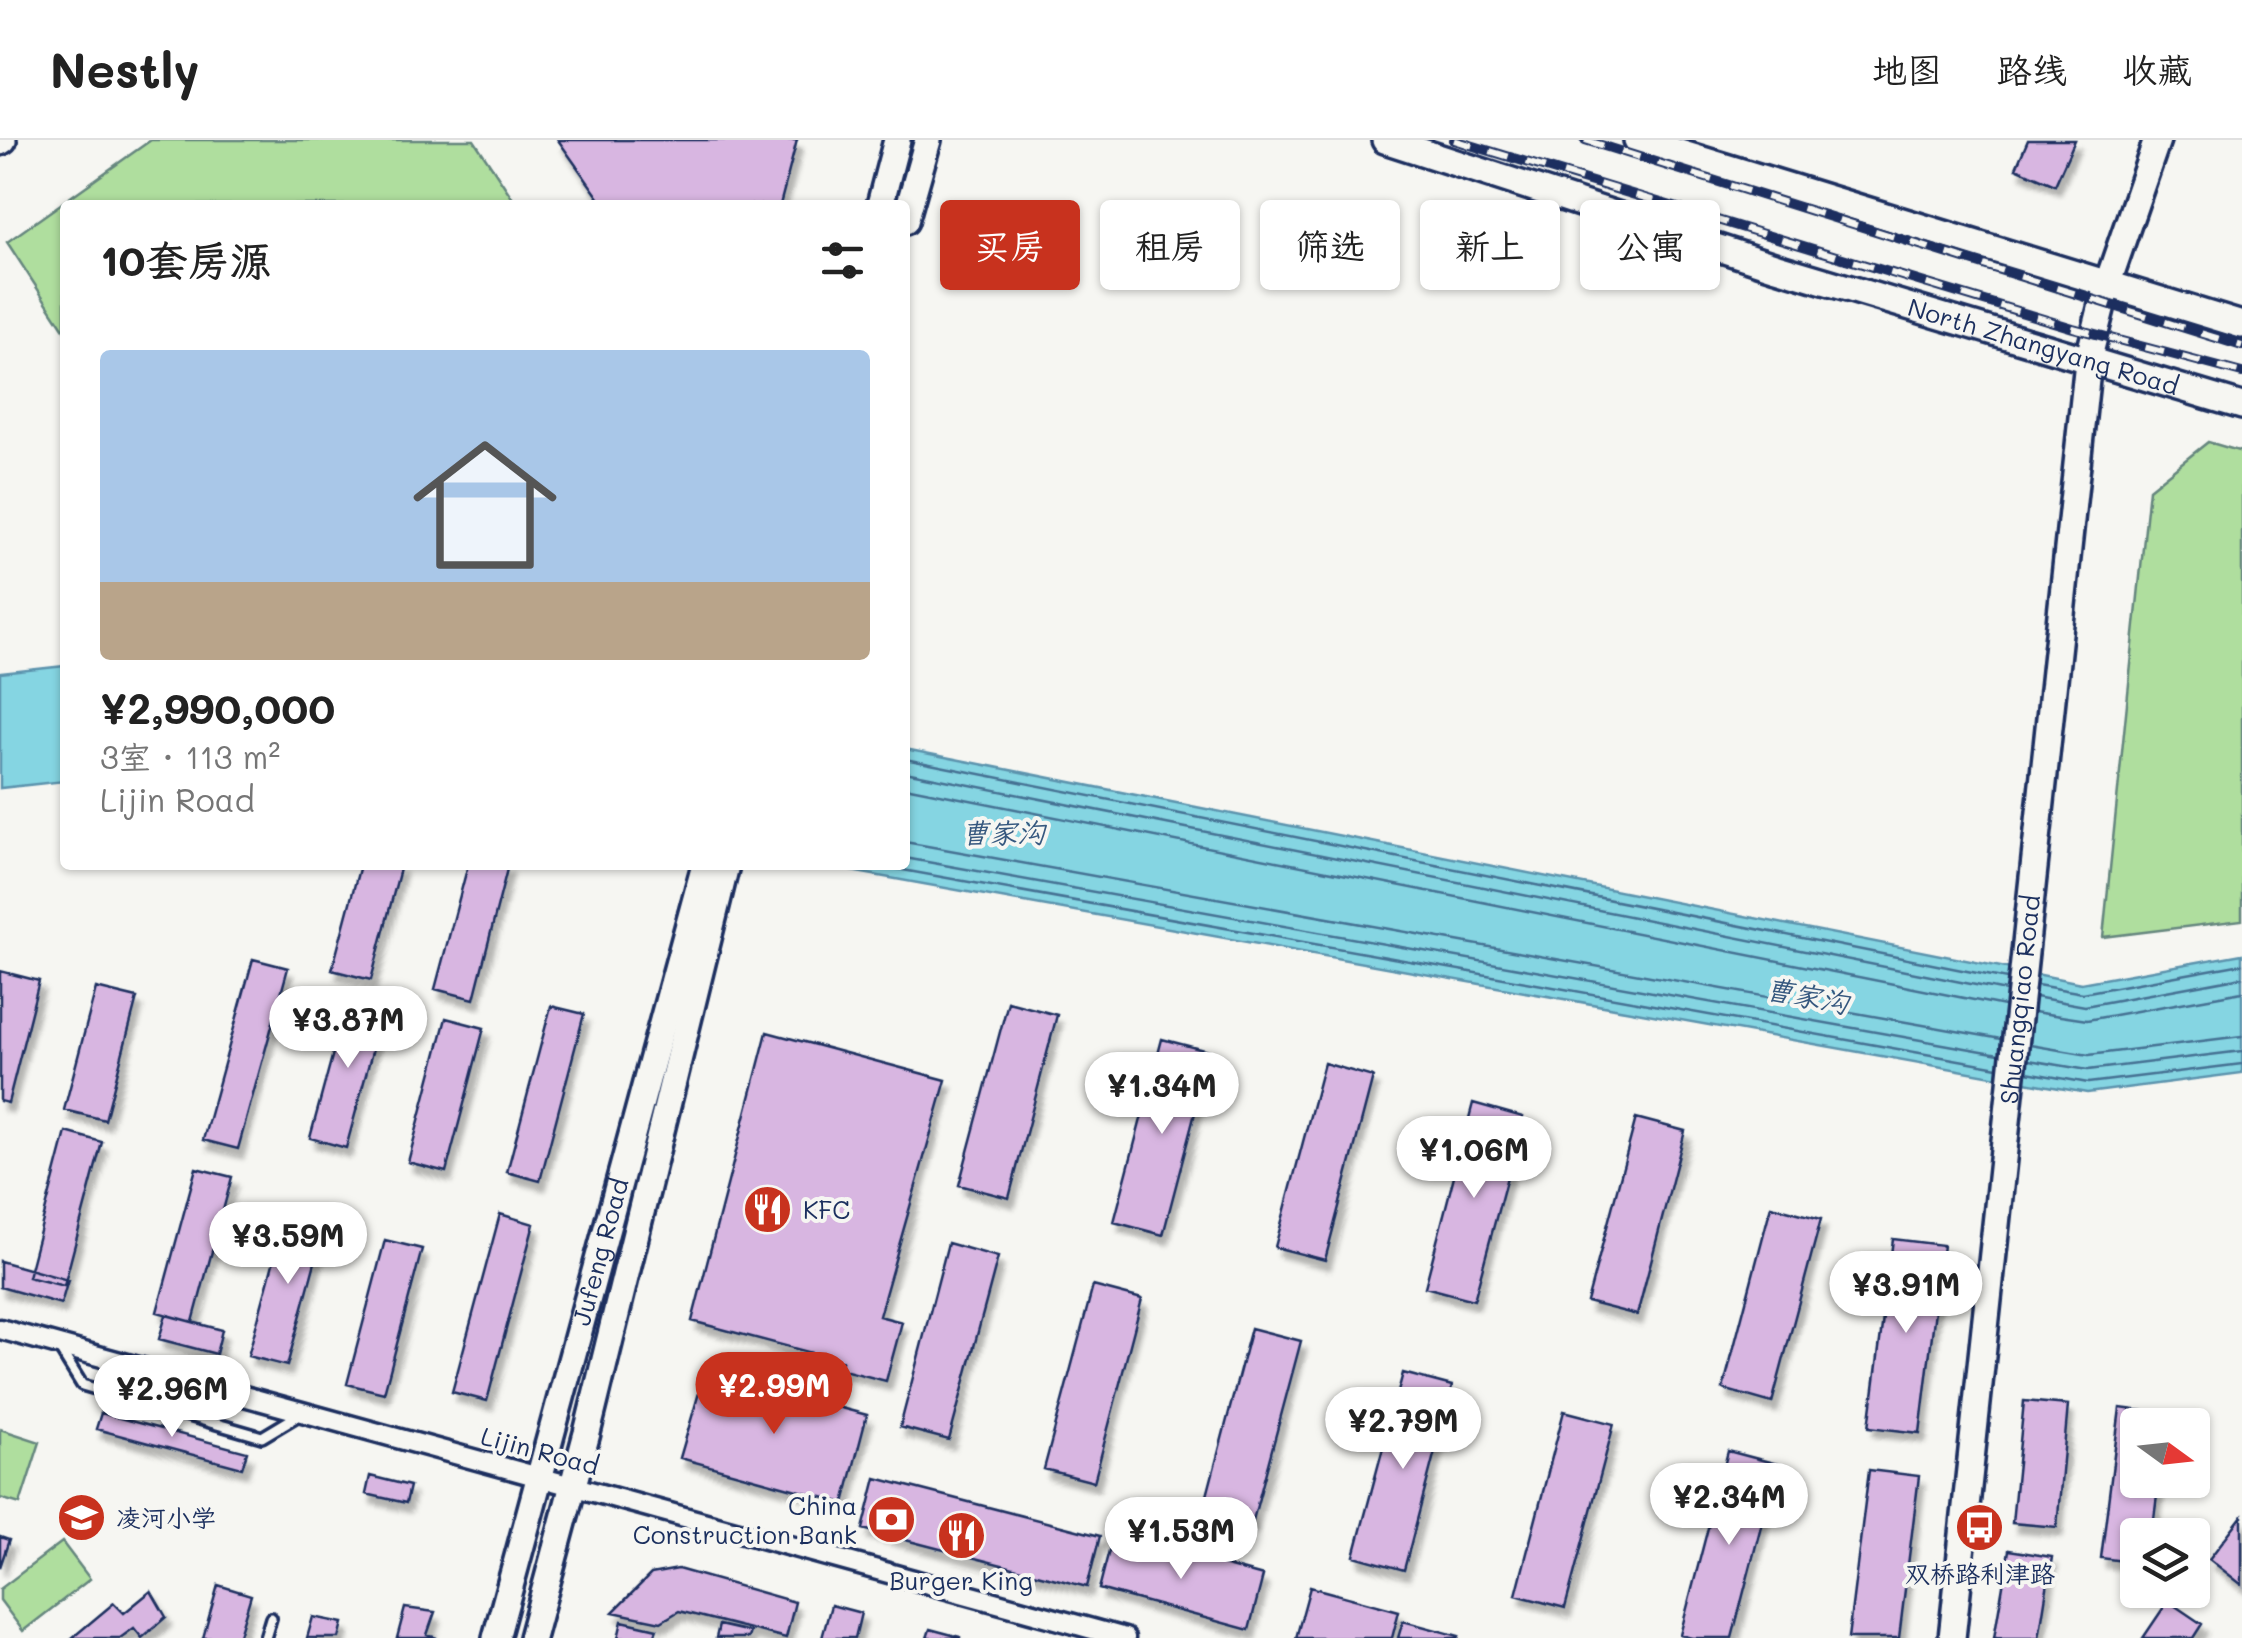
<!DOCTYPE html>
<html lang="zh">
<meta charset="utf-8">
<style>
:root{--surface:#fff;--page:#f2f2f2;--text:#222;--muted:#767676;--line:#e0e0e0;--accent:#c8321e}
body{margin:0;font-family:Mali,"LXGW WenKai TC",sans-serif;background:var(--page);color:var(--text);height:100vh;display:flex;flex-direction:column;font-size:38px;white-space:nowrap}
*{box-sizing:border-box;margin:0}
p{font-size:32px;color:var(--muted)}
.icon{flex:none;width:55px;height:55px;fill:none;stroke:currentColor;stroke-width:2;stroke-linecap:round;stroke-linejoin:round}
.map{position:relative;flex:1;overflow:hidden}
.panel{position:absolute;left:60px;top:60px;width:850px;height:670px;display:flex;flex-direction:column;background:var(--surface);border-radius:10px;box-shadow:0 2px 8px #0004}
.panel>*{flex:none}
.hud{position:absolute;left:940px;top:60px;width:950px;height:90px;display:flex;gap:20px}
.needle{width:65px;rotate:105deg}
.controls{position:absolute;left:2120px;top:1268px;display:grid;gap:20px}
.controls a{display:grid;place-items:center;width:90px;height:90px;border-radius:10px;background:var(--surface);box-shadow:0 2px 8px #0004;font-size:50px}
.price{position:absolute;translate:-50% -85px;padding:0 22px;border-radius:35px;background:#fff;color:#222;font-size:32px;line-height:65px;filter:drop-shadow(0 2px 5px #0008)}
.price::after{content:'';position:absolute;left:50%;top:60px;width:30px;height:22px;margin-left:-15px;background:inherit;clip-path:polygon(0 0,100% 0,50% 100%)}
.price.selected{background:var(--accent);color:#fff}
ul{padding:0;list-style:none}
li{display:grid;align-content:center;gap:20px;height:530px;padding:0 40px}
li span{display:grid;place-items:center;height:310px;border-radius:10px;color:#555}
li>.icon{margin-inline-start:auto}
span .icon{width:180px;height:180px;fill:#fffc;stroke-width:1}
li b{font-size:42px}
h2{display:flex;justify-content:space-between;align-items:center;height:120px;padding:0 40px;font-size:42px}
.tag{padding:0 35px;border-radius:10px;background:var(--surface);box-shadow:0 2px 8px #0004;font-size:35px;line-height:90px}
.tag.selected{background:var(--accent);color:#fff}
header{display:flex;align-items:center;gap:60px;box-sizing:border-box;height:140px;padding:0 50px;background:var(--surface);border-bottom:2px solid var(--line)}
header strong{font-size:48px}
nav{display:flex;gap:55px;margin-inline-start:auto;font-size:35px}
.map>svg:first-child{display:block}
</style>
<header>
<strong>Nestly</strong>
<nav><a>地图</a><a>路线</a><a>收藏</a></nav>
</header>
<div class="map">
<svg width="2242" height="1498" viewBox="0 0 2242 1498">
<defs>
<filter id="shadow"><feDropShadow dx="5" dy="9" stdDeviation="2.5" flood-color="#0004"/></filter>
</defs>
<rect width="100%" height="100%" fill="#f6f6f2"/>
<filter id="ink" filterUnits="userSpaceOnUse"><feTurbulence type="fractalNoise" baseFrequency=".01" numOctaves="2"/><feDisplacementMap in="SourceGraphic" scale="20" xChannelSelector="R" yChannelSelector="G"/><feConvolveMatrix kernelMatrix="1 2 1 2 8 2 1 2 1" color-interpolation-filters="sRGB"/></filter>
<g filter="url(#ink)">
<path fill="#afde9e" stroke="#65867e" stroke-width="2.5" d="M151 0H474L517 65H65V191L7 102Z
M2208 302 2242 312V780L2103 797 2149 349Z
M0 1289 40 1302 20 1364 0 1358Z
M62 1402 90 1439 23 1491 0 1460V1449Z"/>
<path fill="#85d5e2" stroke="#5b93ad" stroke-width="2.5" d="M65 526V641L0 648V533Z
M905 609 2081 843 2242 814V933L2087 953 818 725H905Z"/>
<g fill="none" stroke-linecap="round" stroke-linejoin="round">
<path stroke="#457193" stroke-width="2.5" d="M905 619 2007 839
M905 632 2006 851
M905 647 2004 866
M905 702 2001 899
M905 718 1999 914
M875 725 1998 927
M2037 845 2083 853 2242 824
M2035 857 2085 866 2242 837
M2034 872 2087 880 2242 852
M2030 905 2089 915 2242 896
M2029 920 2088 930 2242 911
M2027 932 2088 943 2242 924"/>
</g>
<path fill="#d8b6e1" stroke="#1b2f5e" stroke-width="2.5" filter="url(#shadow)" d="M558 0H797L780 65H604Z
M2028 0H2075L2055 45 2016 28Z
M360 725H401L371 840 332 830Z
M468 725H508L474 859 435 849Z
M253 819 288 828 238 1009 203 1000Z
M0 831 39 841 8 963 0 961Z
M96 848 137 858 105 980 64 970Z
M349 854 385 864 346 1008 310 998Z
M1008 862 1057 875 1009 1058 959 1045Z
M551 866 584 874 540 1041 507 1032Z
M446 878 484 888 446 1032 408 1022Z
M767 892 946 940 879 1176 902 1182 886 1241 839 1229 842 1221 692 1181Z
M1162 899 1211 912 1163 1095 1114 1082Z
M1324 923 1373 937 1325 1120 1275 1107Z
M1473 963 1523 977 1474 1160 1425 1147Z
M1636 978 1685 991 1637 1175 1587 1162Z
M66 992 102 1002 64 1146 28 1137Z
M196 1028 232 1037 193 1182 157 1172Z
M1771 1066 1821 1079 1772 1263 1723 1249Z
M288 1068 327 1078 287 1226 248 1216Z
M500 1074 534 1084 487 1261 452 1252Z
M1893 1099 1943 1105 1920 1293 1869 1287Z
M385 1100 422 1109 384 1253 347 1244Z
M948 1103 998 1117 949 1300 900 1287Z
M0 1121 68 1140 61 1164 0 1147Z
M1093 1146 1142 1159 1094 1342 1044 1329Z
M166 1175 222 1190 216 1214 159 1199Z
M1251 1188 1301 1201 1252 1384 1203 1371Z
M705 1232 867 1275 844 1363 680 1318Z
M1403 1233 1452 1246 1404 1430 1354 1416Z
M2024 1261 2068 1265 2057 1387 2012 1383Z
M2120 1268 2167 1274 2166 1285H2138V1340H2159L2152 1395H2138V1423L2101 1418Z
M1564 1271 1614 1284 1565 1468 1516 1455Z
M101 1273 247 1312 242 1328 96 1289Z
M1728 1311 1777 1324 1732 1498H1692L1680 1495Z
M1869 1330 1919 1336 1899 1498H1848Z
M370 1336 410 1346 406 1363 366 1354Z
M876 1338 1100 1396 1087 1447 863 1389Z
M2242 1376V1445L2209 1419Z
M1113 1395 1263 1436 1249 1490 1099 1449Z
M0 1397 9 1400 0 1427Z
M2009 1410 2052 1417 2039 1498H1994Z
M678 1429 795 1462 786 1498 679 1471 661 1482 613 1472 651 1434Z
M218 1445 251 1455 238 1498H203Z
M1310 1447 1399 1471 1392 1498H1296Z
M151 1451 166 1477 142 1498 134 1488 120 1498H72L114 1463 124 1473Z
M2168 1461 2202 1484 2193 1498H2143Z
M831 1465 861 1473 855 1498H822Z
M405 1468 435 1472 427 1495 437 1498H397Z
M313 1477 343 1483 339 1498H307Z
M622 1481 657 1489 654 1498H618Z
M1403 1481 1459 1496 1458 1498H1398Z
M719 1485 750 1492 748 1498H716Z
M930 1489 960 1497V1498H927Z"/>
<g fill="none" stroke-linecap="round" stroke-linejoin="round">
<defs>
<path id="lane" d="M58 1206 82 1245 262 1297 302 1273
M265 1498 271 1478"/>
<path id="street" d="M0 1189 1125 1498"/>
<g id="secondary">
<path id="s1" d="M1385 0 1777 127 2242 266"/>
<path d="M1637 0 2242 185"/>
<path d="M0 2 3 0"/>
<path d="M880 65 897 0"/>
<path d="M905 81 928 0"/>
<path id="s2" d="M496 1498 705 725"/>
<path d="M532 1498 587 1293 726 725"/>
<path id="s3" d="M1952 1498 2088 221 2107 145 2157 0"/>
</g>
</defs>
<use href="#lane" stroke="#1b2f5e" stroke-width="16"/>
<use href="#street" stroke="#1b2f5e" stroke-width="25"/>
<use href="#secondary" stroke="#1b2f5e" stroke-width="32"/>
<use href="#lane" stroke="#f6f6f2" stroke-width="9"/>
<use href="#street" stroke="#f6f6f2" stroke-width="18"/>
<use href="#secondary" stroke="#f6f6f2" stroke-width="25"/>
<defs>
<path id="rail" d="M1454 0 2073 188 2242 233
M1585 0 2242 206"/>
</defs>
<use href="#rail" stroke="#1b2f5e" stroke-width="10"/>
<use href="#rail" stroke="#f6f6f2" stroke-width="6" stroke-dasharray="19" stroke-linecap="butt"/>
</g>
</g>
<defs>
<symbol id="restaurant-disc" viewBox="-11 -11 22 22"><circle r="9.5" fill="#c8321e" stroke="#f6f6f2"/><path d="M-5-6h1v4h1v-4h1v4h1v-4h1v5L-1.5 .5V6h-2V.5L-5-1ZM5-6V6H3V1.5H1.5Q1.5-4 5-6Z" fill="#fff"/></symbol>
<symbol id="school-disc" viewBox="-11 -11 22 22"><circle r="9.5" fill="#c8321e" stroke="#f6f6f2"/><path d="M0-5L7-2L0 1L-7-2ZM-4 1L0 2.5L4 1V4Q0 6-4 4Z" fill="#fff"/></symbol>
<symbol id="bank-disc" viewBox="-11 -11 22 22"><circle r="9.5" fill="#c8321e" stroke="#f6f6f2"/><path d="M-6-4H6V4H-6ZM0-2.3a2.3 2.3 0 1 0 0 4.6a2.3 2.3 0 1 0 0-4.6Z" fill="#fff"/></symbol>
<symbol id="bus-disc" viewBox="-11 -11 22 22"><circle r="9.5" fill="#c8321e" stroke="#f6f6f2"/><path d="M-5-6H5V4H4V6H2V4H-2V6H-4V4H-5ZM-3.5-4V0h7V-4ZM-3.5 1.2v1.5H-2V1.2ZM2 1.2v1.5H3.5V1.2Z" fill="#fff"/></symbol>
</defs>
<g fill-rule="evenodd">
<use href="#restaurant-disc" x="740" y="1042" width="55" height="55"/>
<use href="#school-disc" x="54" y="1350" width="55" height="55"/>
<use href="#bank-disc" x="864" y="1352" width="55" height="55"/>
<use href="#bus-disc" x="1952" y="1360" width="55" height="55"/>
<use href="#restaurant-disc" x="934" y="1368" width="55" height="55"/>
</g>
<g text-anchor="middle" stroke-width="8" stroke-linejoin="round" paint-order="stroke">
<g font-size="25" fill="#1b2f5e" stroke="#f6f6f2">
<text dy="9" stroke="none"><textPath href="#s1" startOffset="690">North Zhangyang Road</textPath></text>
<text dy="9" stroke="none"><textPath href="#s3" startOffset="642">Shuangqiao Road</textPath></text>
<text dy="9" stroke="none"><textPath href="#s2" startOffset="400">Jufeng Road</textPath></text>
<text transform="translate(540 1311) rotate(15)" y="9">Lijin Road</text>
</g>
<g font-size="25" fill="#1b2f5e" stroke="#f6f6f2" text-anchor="start">
<text x="803" y="1079">KFC</text>
<text x="857" y="1375" text-anchor="end">China<tspan x="857" dy="29">Construction Bank</tspan></text>
<text x="116" y="1387">凌河小学</text>
<text x="1980" y="1443" text-anchor="middle">双桥路利津路</text>
<text x="961" y="1450" text-anchor="middle">Burger King</text>
</g>
<g font-size="28" font-style="italic" fill="#36587f" stroke="#f6f6f2">
<text x="1003" y="703">曹家沟</text>
<text transform="translate(1807 856) rotate(11)" y="10">曹家沟</text>
</g>
</g>
</svg>
<div class="controls">
<a><svg class="needle" viewBox="-14 -14 28 28"><path d="M0-13l5 13h-10z" fill="#e53935"/><path d="M0 13l5-13h-10z" fill="#767676"/></svg></a>
<a><svg class="icon" aria-label="layers" viewBox="0 0 24 24"><path d="M12 4l9 5-9 5-9-5zM3 14l9 5 9-5"/></svg></a>
</div>
<b class="price" style="left:348px;top:931px">¥3.87M</b>
<b class="price" style="left:1162px;top:997px">¥1.34M</b>
<b class="price" style="left:1474px;top:1061px">¥1.06M</b>
<b class="price" style="left:288px;top:1147px">¥3.59M</b>
<b class="price" style="left:1906px;top:1196px">¥3.91M</b>
<b class="price selected" style="left:774px;top:1297px">¥2.99M</b>
<b class="price" style="left:172px;top:1300px">¥2.96M</b>
<b class="price" style="left:1403px;top:1332px">¥2.79M</b>
<b class="price" style="left:1729px;top:1408px">¥2.34M</b>
<b class="price" style="left:1181px;top:1442px">¥1.53M</b>
<div class="hud">
<a class="tag selected">买房</a>
<a class="tag">租房</a>
<a class="tag">筛选</a>
<a class="tag">新上</a>
<a class="tag">公寓</a>
</div>
<section class="panel">
<h2>10套房源<svg class="icon" aria-label="filters" viewBox="0 0 24 24"><path d="M4 7h16M4 17h16"/><circle cx="9" cy="7" r="2"/><circle cx="15" cy="17" r="2"/></svg></h2>
<ul>
<li><span style="background:linear-gradient(#a9c7e8 75%,#b9a48a 0)"><svg class="icon" aria-label="home" viewBox="0 0 24 24"><path d="M3 11l9-7 9 7M6 9v11h12V9"/></svg></span><div><b>¥2,990,000</b><p>3室 · 113 m²</p><p>Lijin Road</p></div></li>
</ul>
</section>
</div>
